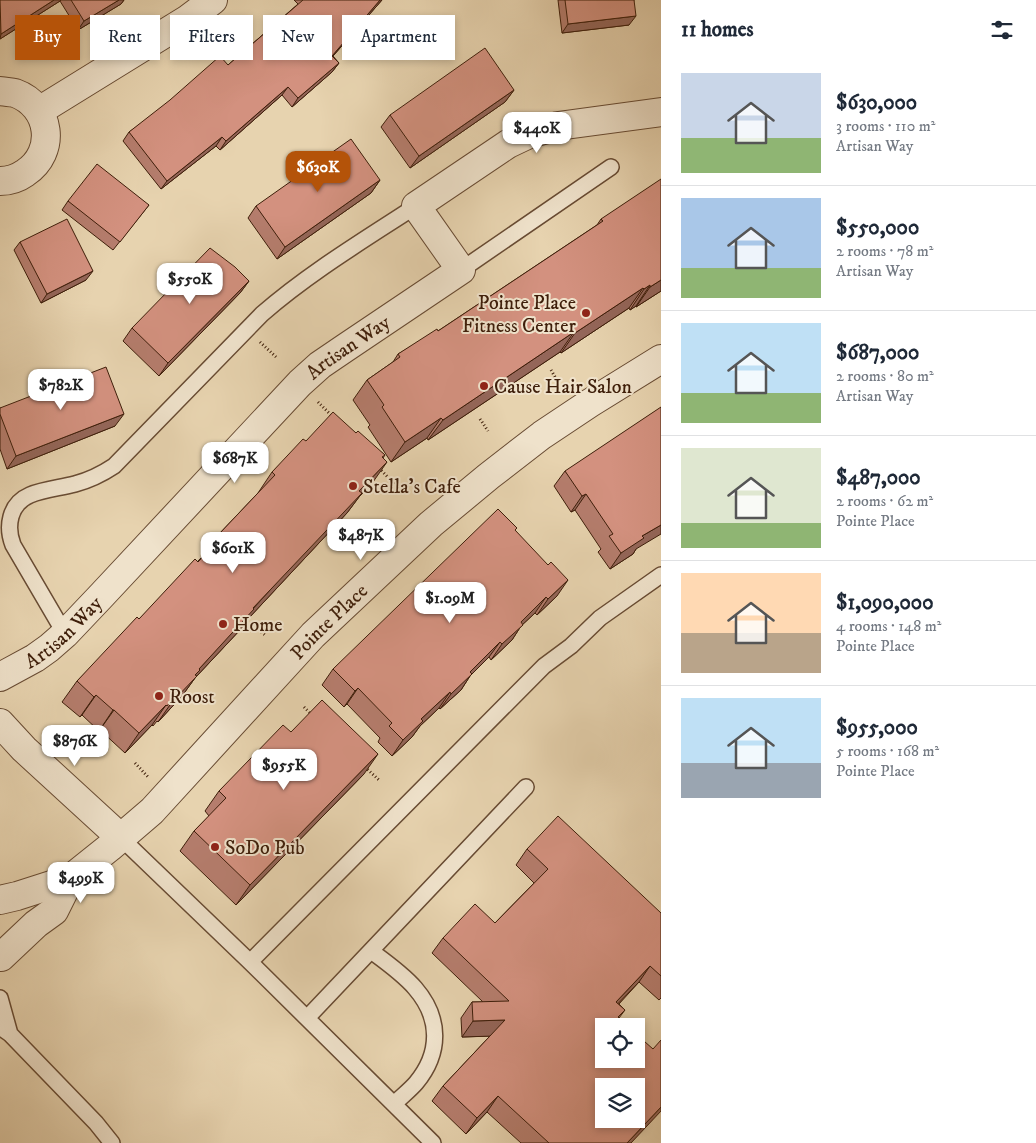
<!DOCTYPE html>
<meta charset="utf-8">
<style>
:root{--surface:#fff;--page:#f6f6f7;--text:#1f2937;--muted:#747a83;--line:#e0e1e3;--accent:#b45309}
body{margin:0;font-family:"IM FELL DW Pica",serif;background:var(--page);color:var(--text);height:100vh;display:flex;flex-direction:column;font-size:19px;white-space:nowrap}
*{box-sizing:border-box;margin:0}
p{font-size:16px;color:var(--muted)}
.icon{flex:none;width:28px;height:28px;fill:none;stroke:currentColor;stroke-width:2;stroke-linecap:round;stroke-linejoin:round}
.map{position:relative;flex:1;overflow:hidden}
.side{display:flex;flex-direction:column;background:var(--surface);width:375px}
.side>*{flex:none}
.guide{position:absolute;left:15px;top:15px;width:475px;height:45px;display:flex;gap:10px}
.buttons{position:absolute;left:595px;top:1018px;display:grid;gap:10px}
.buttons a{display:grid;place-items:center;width:50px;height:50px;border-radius:0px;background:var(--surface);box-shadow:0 2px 8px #0003;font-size:25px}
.price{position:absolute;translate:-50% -42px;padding:0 11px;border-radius:10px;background:#fff;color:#222;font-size:16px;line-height:32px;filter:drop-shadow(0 1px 2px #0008)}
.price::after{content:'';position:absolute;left:50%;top:30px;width:15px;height:11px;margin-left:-8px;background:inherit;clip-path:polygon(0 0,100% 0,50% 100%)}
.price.active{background:var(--accent);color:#fff}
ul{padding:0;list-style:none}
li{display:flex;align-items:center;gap:15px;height:125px;padding:0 20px}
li+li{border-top:1px solid var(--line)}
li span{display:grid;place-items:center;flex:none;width:140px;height:100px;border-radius:0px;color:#555}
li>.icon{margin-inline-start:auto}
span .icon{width:60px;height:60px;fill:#fffc;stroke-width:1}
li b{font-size:21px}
h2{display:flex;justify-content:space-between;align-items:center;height:60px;padding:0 20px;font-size:21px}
.chip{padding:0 18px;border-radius:0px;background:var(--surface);box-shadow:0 2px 8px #0003;font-size:18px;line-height:45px}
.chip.active{background:var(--accent);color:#fff}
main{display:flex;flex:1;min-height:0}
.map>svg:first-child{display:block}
</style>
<main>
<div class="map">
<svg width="661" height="1143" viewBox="0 0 661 1143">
<rect width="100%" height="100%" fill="#e7d3af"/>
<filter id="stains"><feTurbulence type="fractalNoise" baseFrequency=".004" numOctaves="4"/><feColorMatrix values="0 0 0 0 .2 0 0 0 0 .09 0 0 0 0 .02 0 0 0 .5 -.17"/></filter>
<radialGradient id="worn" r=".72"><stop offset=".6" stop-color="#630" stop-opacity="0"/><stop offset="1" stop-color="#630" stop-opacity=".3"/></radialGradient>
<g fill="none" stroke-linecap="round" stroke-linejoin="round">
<defs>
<path id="service" d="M461 270 611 167
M65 634 13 545C6 527 9 504 30 495 44 489 60 488 75 484 90 480 102 474 114 466L262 314C309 273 364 240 416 206
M121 838 250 962 433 1143
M371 951C386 962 403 974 415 988 441 1018 441 1053 416 1083 410 1090 401 1097 394 1104
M250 962 544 666 571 646 600 618 661 575
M0 998 10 1034
M307 1018 526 787
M0 1027 10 1034 96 1123 112 1143"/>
<g id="minor">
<path d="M0 91C5 92 11 92 15 93 51 106 57 152 25 173 18 178 9 181 0 181"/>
<path d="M39 111 188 19 213 0"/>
<path id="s1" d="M0 677 35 658 49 648 65 634 102 595 300 383 320 365 345 348 461 270 416 206 508 144 529 134 558 126 661 112"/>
<path d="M0 723 24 749 121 838"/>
</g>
<g id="tertiary">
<path id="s2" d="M0 900 17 896 70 879 110 847 152 811 313 635 431 524 489 476 542 435 590 403 661 359"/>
<path d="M1 957 36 924 54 911 70 879"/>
</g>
</defs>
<use href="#service" stroke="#684b33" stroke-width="18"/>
<use href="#minor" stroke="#684b33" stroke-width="30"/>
<use href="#tertiary" stroke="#684b33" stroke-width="30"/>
<path stroke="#3e1e0a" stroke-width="3" stroke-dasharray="1 2.5" stroke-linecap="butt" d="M260 342 276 357
M551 370 558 382
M318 402 333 417
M480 419 488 431
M379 468 401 491
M256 627 266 636
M304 707 312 715
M135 763 149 778
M365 767 380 781"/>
<use href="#service" stroke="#efe2cb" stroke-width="15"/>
<use href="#minor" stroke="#efe2cb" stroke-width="28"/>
<use href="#tertiary" stroke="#efe2cb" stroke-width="28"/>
</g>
<path fill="#b57d6d" stroke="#3e1e0a" d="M0 0H124L121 4 78 30 60 1 0 39Z
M294 0H382L333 56 339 63 332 72 292 107 282 95 220 150 216 146 161 189 123 141 129 132 228 65 298 4Z
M558 0H634L629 25 562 33Z
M514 90 505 102 410 168 381 127 390 115Z
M380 180 371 193 277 259 248 218 256 206Z
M68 201 149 205 113 250 62 210Z
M601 219 661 291 636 307V306L630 310 629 308 561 353 560 352 428 440 427 438 391 462 368 427 370 425 353 400 367 380 393 362 398 354 438 331 597 225Z
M20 242 86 280 41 303 14 250Z
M249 281 240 293 159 376 123 341 132 328Z
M0 408 115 426 7 469 0 449Z
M356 433 385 455 383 458 373 482 359 497 347 513 248 619 240 630 195 678 182 696 158 722 157 721 153 726 152 725 125 753 100 730 99 731 82 715 80 717 62 702 77 681 206 553 220 533 258 493 272 472 306 441Z
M565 471 636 549 633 554 610 569 598 552 601 549 575 510 571 512 554 486Z
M515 531 557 596 537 615 535 613 521 626 512 640 491 660 489 657 470 676 461 690 440 709 439 708 420 726 412 737 392 756 378 742 380 738 347 704 344 707 322 685 333 669Z
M291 732 364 774 236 905 180 851 194 831 209 816 205 811 219 791Z
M527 849 661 913V998L659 1000 639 982 619 1004 625 1010 619 1018 631 1143H521L487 1112 466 1134 432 1101 443 1086 490 1036 462 1037 461 1018 472 1002H483L432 953 443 938 495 923 534 883 516 865Z"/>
<path fill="#946659" stroke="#3e1e0a" d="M54 0H61L60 1 0 39 1 34Z
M119 0H124L121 4 78 30 84 21Z
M380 0H382L326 64 332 56Z
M636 16 629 25 562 33 568 24Z
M339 63 332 72 292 107 298 98Z
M288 87 282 95 220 150 226 141Z
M514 90 505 102 410 168 419 156Z
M222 137 216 146 161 189 167 181Z
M380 180 371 193 277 259 285 247Z
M93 271 86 280 41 303 47 294Z
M661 280V291L636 307 650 287Z
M249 281 240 293 159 376 168 363Z
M650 285 636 306 630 310 644 289Z
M643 288 629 308 561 353 575 333Z
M574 332 560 352 428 440 443 420Z
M124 414 115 426 7 469 16 456Z
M441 418 427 438 391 462 405 442Z
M387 462 373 482 359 497 347 513 248 619 240 630 195 678 182 696 158 722 172 702 199 669 359 491Z
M586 494 575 510 571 512 582 496Z
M661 525V534L636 549 633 554 610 569 621 553 642 536Z
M568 580 557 596 537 615 548 599Z
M546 597 535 613 521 626 512 640 491 660 502 644 521 622Z
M500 642 489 657 470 676 461 690 440 709 451 694 470 672Z
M358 688 347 704 344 707 355 691Z
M450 692 439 708 420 726 412 737 392 756 403 740 421 719Z
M96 695 82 715 80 717 94 697Z
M166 705 152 725 125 753 139 733Z
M113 710H114L99 731Z
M378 754 364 774 236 905 250 885Z
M650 966 639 982 605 1017 616 1002Z
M505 1020 494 1036 462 1037 473 1021Z
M498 1096 487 1112 466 1134 477 1118Z
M661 1107V1111L631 1143H627Z"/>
<path fill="#d3917f" stroke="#3e1e0a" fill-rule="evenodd" d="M0 0H54L1 34Z
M71 0H119L84 21Z
M303 0H380L332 56 339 63 298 98 288 87 226 141 222 137 167 181 129 132 170 100 220 56 228 65Z
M565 0H634L636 16 568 24Z
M485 48 514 90 419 156 390 115Z
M351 139 380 180 285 247 256 206Z
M97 164 149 205 120 242 68 201Z
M661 179V280L650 287V285L644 289 643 288 575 333 574 332 443 420 441 418 405 442 382 407 384 405 367 380 400 357 398 354 437 329 438 331 603 221 601 219Z
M67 219 93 271 47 294 20 242Z
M210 248 235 267 249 281 168 363 132 328Z
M106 367 124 414 16 456 0 414V408Z
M661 407V525L642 536 644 538 621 553 609 536 613 534 586 494 582 496 565 471Z
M333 412 356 433 358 431 385 455 382 457 387 462 359 491 362 493 253 608 254 609 199 669 200 670 195 675 197 676 172 702 171 701 167 706 166 705 139 733 114 710H113L96 695 94 697 77 681 137 617 139 619 195 559 198 562 223 535 220 533 275 475 272 472 303 439 306 441Z
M498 509 517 528 515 530 548 565 551 562 568 580 548 599 546 597 521 622 523 625 502 644 500 642 470 672 472 674 451 694 450 692 421 719 423 721 403 740 389 726 392 723 358 688 355 691 333 669Z
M322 700 378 754 250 885 194 831 226 798 219 791 283 725 291 732Z
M558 816 661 913V976L650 966 616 1002 625 1010 618 1017 628 1026H604V1059H636V1034L653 1049 661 1040V1107L627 1143H549L498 1096 477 1118 443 1086 505 1020 473 1021 472 1002 509 1001 443 938 475 904 495 923 548 869 527 849ZM604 1086H636V1119H604Z"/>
<g fill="#8f2418" stroke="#efe2cb" stroke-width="2">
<circle cx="586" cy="313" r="5"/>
<circle cx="484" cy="386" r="5"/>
<circle cx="353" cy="486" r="5"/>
<circle cx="223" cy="624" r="5"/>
<circle cx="159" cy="696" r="5"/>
<circle cx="215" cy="847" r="5"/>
</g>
<g text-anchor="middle" stroke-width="4" stroke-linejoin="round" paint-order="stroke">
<g font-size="20" fill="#3e1e0a" stroke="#efe2cb" text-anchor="start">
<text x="576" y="309" text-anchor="end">Pointe Place<tspan x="576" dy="23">Fitness Center</tspan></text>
<text x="494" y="393">Cause Hair Salon</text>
<text x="363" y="493">Stella's Cafe</text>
<text x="233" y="631">Home</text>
<text x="169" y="703">Roost</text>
<text x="225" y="854">SoDo Pub</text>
</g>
<g font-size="20" fill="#3e1e0a" stroke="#efe2cb">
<text dy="7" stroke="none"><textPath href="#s1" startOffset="482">Artisan Way</textPath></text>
<text dy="7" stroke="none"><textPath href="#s2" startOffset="439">Pointe Place</textPath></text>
<text dy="7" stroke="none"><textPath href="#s1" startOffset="78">Artisan Way</textPath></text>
</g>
</g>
<rect width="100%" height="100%" filter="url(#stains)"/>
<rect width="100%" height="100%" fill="url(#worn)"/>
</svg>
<div class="buttons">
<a><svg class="icon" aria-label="locate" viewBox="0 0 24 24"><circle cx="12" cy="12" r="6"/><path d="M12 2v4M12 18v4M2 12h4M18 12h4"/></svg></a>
<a><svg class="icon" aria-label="layers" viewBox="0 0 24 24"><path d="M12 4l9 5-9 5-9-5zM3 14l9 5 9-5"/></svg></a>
</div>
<b class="price" style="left:537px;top:154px">$440K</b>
<b class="price active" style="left:318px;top:193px">$630K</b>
<b class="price" style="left:190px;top:305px">$550K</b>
<b class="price" style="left:61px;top:411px">$782K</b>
<b class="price" style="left:235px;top:484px">$687K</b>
<b class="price" style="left:361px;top:561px">$487K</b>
<b class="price" style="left:233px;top:574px">$601K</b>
<b class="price" style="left:450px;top:624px">$1.09M</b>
<b class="price" style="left:75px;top:767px">$876K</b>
<b class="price" style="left:284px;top:791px">$955K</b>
<b class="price" style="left:81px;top:904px">$499K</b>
<div class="guide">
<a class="chip active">Buy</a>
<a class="chip">Rent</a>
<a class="chip">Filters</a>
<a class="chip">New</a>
<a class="chip">Apartment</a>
</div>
</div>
<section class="side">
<h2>11 homes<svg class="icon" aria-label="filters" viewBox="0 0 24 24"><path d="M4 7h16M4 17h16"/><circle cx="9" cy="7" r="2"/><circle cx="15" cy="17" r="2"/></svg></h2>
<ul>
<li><span style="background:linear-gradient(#c9d6e8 65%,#8fb573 0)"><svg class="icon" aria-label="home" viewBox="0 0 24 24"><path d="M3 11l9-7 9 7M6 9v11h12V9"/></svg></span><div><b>$630,000</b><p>3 rooms · 110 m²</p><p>Artisan Way</p></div></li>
<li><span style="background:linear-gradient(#a9c7e8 70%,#8fb573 0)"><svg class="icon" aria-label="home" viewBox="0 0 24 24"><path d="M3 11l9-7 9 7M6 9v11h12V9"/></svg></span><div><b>$550,000</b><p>2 rooms · 78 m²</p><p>Artisan Way</p></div></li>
<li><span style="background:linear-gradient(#bfe0f5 70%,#8fb573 0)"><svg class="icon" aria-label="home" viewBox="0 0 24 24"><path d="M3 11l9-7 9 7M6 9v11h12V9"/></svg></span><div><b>$687,000</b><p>2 rooms · 80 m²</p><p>Artisan Way</p></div></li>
<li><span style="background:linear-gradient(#dfe7d0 75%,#8fb573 0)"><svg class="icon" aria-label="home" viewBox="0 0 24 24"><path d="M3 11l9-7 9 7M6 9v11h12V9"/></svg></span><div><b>$487,000</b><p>2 rooms · 62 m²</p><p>Pointe Place</p></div></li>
<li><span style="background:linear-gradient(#ffd9b3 60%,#b9a48a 0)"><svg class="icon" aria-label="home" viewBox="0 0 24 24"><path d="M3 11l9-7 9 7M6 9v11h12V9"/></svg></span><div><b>$1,090,000</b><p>4 rooms · 148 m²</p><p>Pointe Place</p></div></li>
<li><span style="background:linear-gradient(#bfe0f5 65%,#9aa5b1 0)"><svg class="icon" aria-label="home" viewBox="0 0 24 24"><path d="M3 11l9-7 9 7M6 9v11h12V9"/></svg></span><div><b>$955,000</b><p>5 rooms · 168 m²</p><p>Pointe Place</p></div></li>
</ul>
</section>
</main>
